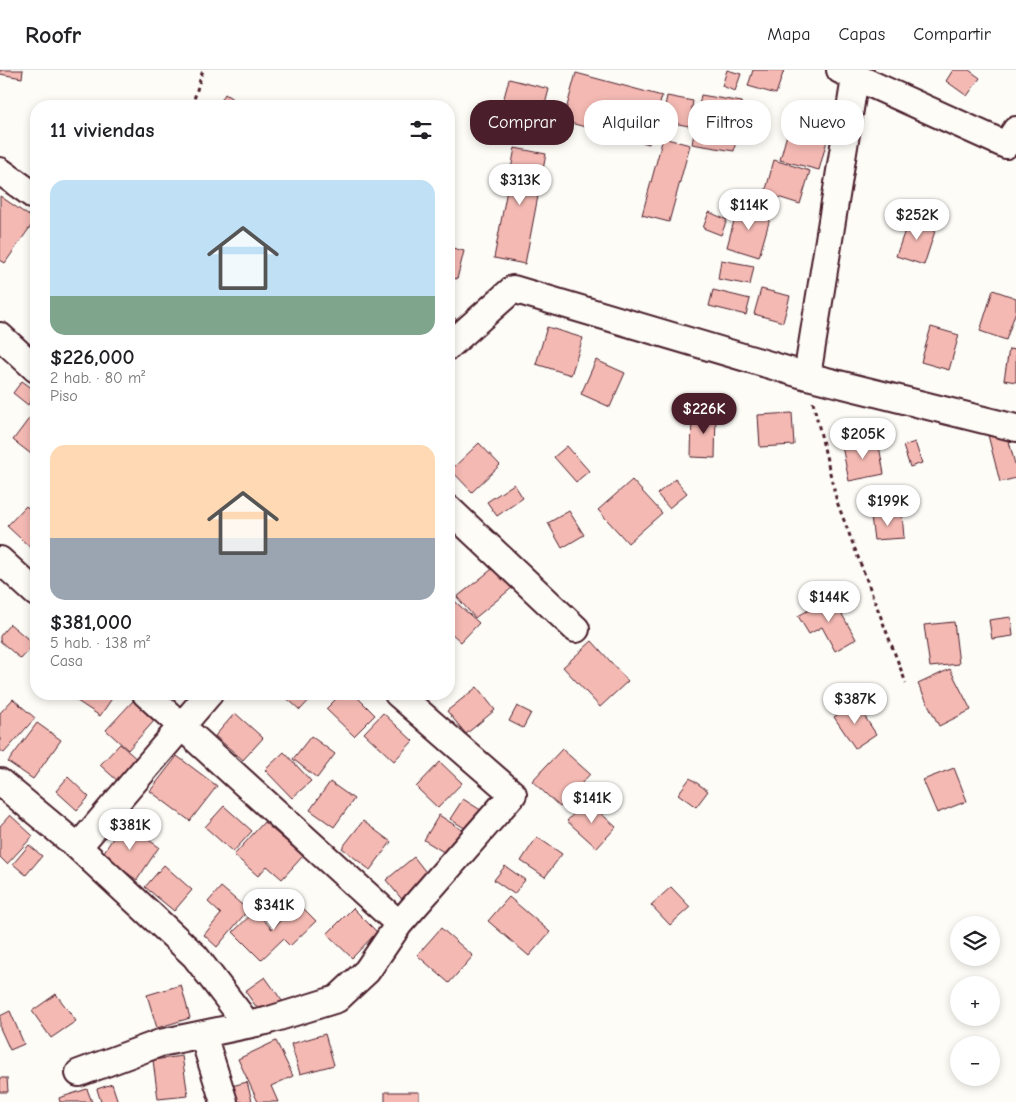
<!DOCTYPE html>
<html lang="es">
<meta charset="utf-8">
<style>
:root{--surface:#fff;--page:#f2f2f2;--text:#202124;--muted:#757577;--line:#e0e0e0;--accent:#4a1f2b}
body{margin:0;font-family:"Comic Neue",sans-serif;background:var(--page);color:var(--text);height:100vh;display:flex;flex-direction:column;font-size:19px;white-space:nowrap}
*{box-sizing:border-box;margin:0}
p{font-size:16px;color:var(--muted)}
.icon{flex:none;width:28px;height:28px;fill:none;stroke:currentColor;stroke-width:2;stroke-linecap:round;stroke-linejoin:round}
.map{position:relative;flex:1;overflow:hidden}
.side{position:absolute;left:30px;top:30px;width:425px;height:600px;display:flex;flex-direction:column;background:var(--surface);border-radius:20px;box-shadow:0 2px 8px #0003}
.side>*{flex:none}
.guide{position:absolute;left:470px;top:30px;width:470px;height:45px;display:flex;gap:10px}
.controls{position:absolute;left:950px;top:846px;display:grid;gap:10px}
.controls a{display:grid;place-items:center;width:50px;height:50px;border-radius:50%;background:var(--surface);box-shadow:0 2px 8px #0003;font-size:25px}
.price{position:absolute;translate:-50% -42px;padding:0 11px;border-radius:18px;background:#fff;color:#222;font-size:16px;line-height:32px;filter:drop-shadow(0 1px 2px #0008)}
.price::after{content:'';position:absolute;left:50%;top:30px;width:15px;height:11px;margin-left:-8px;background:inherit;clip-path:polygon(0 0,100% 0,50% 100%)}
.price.active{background:var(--accent);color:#fff}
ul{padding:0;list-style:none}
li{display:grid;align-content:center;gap:10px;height:265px;padding:0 20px}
li span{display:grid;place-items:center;height:155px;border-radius:15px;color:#555}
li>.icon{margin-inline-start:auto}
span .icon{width:90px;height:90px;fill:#fffc;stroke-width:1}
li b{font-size:21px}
h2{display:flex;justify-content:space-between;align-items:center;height:60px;padding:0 20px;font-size:21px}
.chip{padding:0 18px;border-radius:20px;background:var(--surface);box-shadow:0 2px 8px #0003;font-size:18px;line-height:45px}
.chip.active{background:var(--accent);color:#fff}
header{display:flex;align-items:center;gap:30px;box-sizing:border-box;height:70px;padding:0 25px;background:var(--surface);border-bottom:1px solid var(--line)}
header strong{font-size:24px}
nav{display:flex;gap:28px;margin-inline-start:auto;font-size:18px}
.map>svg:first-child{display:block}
</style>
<header>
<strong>Roofr</strong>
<nav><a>Mapa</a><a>Capas</a><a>Compartir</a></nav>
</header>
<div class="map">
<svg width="1016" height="1032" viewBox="0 0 1016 1032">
<rect width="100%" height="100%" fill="#fdfcf7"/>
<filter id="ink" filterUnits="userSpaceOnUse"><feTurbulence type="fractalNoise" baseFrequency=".02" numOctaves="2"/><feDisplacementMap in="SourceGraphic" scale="10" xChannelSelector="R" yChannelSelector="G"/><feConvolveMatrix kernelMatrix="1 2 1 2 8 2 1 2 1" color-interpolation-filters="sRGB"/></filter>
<g filter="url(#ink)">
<path fill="#f4b9b3" stroke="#4a1f2b" d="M0 0H23L22 8 0 4Z
M727 0 741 4 735 21 722 16Z
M753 0H784L776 24 748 16Z
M953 0H969L980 8 967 26 946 11Z
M576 3 662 26 649 74 563 51Z
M509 9 549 19 540 54 500 43Z
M225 24 244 36H218Z
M701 25 742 32 734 81 692 74Z
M667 26 693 31 689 56 662 51Z
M789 57 828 67 819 100 780 90Z
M663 68 690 75 669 152 642 145Z
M515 78 546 84 525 194 494 188Z
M774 90 810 101 800 134 765 123Z
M0 126 35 150 5 193 0 190Z
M738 136 771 145 759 187 727 177Z
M709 142 727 150 721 165 703 158Z
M910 146 937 155 924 195 896 186Z
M449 177 464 181 457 209 449 207Z
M721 190 754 196 750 215 718 209Z
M761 219 790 226 783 252 754 244Z
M713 220 750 229 746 245 709 236Z
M993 220 1016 228V241L1006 270 980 261Z
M449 242 459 252 449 263Z
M547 257 583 268 571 305 536 294Z
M931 257 959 265 949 300 921 292Z
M1009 279 1016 280V312L1004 310Z
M596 290 625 303 610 337 581 324Z
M22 311 36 321 28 335 13 323Z
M34 342 36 344 35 387 13 370Z
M692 342H716L715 388 691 387Z
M792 343 794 375 760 377 758 345Z
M1006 360 1016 398V408L1000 412 988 365Z
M878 370 884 404 849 411 842 376Z
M915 372 922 393 910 397 903 376Z
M479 373 500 395 472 422 451 400Z
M567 376 589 401 576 412 554 387Z
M675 409 687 423 669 438 657 424Z
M632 410 662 443 628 473 598 440Z
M514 414 523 428 497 446 487 432Z
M26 436 36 445V479L34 481 7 456Z
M569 441 584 465 562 478 548 453Z
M902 443 904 468 874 470 871 446Z
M496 496 513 517 475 548 457 527Z
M449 526 479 553 461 572 449 561Z
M832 527 856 569 835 581 822 557 809 564 798 546Z
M1011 547 1013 566 992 569 989 550Z
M954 552 959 594 930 597 924 555Z
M10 554 34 574 21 589 0 571V566Z
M592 571 628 611 600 637 563 597Z
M950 599 971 640 939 656 918 614Z
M477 617 495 640 466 664 447 641Z
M73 624H115L100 646 71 627Z
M282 624H315L300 640Z
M341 624H354L375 645 354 666 326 639Z
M13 629 35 648 4 683 0 680V643Z
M133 631 154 651 128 680 106 660Z
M856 633 876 664 855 678 834 647Z
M517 636 531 643 523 658 509 651Z
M235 643 263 668 243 690 215 666Z
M383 643 413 671 394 691 364 663Z
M37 653 61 670 33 709 8 692Z
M311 666 335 684 317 708 293 689Z
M120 674 140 692 120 713 100 695Z
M562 679 590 704 560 737 532 711Z
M284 682 311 711 292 728 265 700Z
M177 686 217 716 190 751 150 721Z
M440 692 462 713 438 738 416 717Z
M954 698 967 731 937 743 923 710Z
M68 707 89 727 77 740 56 721Z
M690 708 708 721 696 737 678 724Z
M330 712 354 729 334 757 310 740Z
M463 729 487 744 474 764 450 749Z
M586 730 616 757 597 778 567 751Z
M224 736 252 761 233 782 205 757Z
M10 745 33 766 7 794 0 787V756Z
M439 745 462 760 447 784 424 770Z
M363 751 391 772 370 800 342 778Z
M264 752 303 786 282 809 267 796 258 806 234 785Z
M123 753 159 777 137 810 102 785Z
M537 767 562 784 545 807 521 791Z
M29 775 42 786 26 805 13 794Z
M414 787 432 810 405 833 386 810Z
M164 795 192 820 174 841 145 817Z
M505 796 525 810 514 824 494 810Z
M221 817 248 840 217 877 204 865 221 844 208 832Z
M671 817 690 837 670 855 651 835Z
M509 827 550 862 529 886 488 851Z
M298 833 316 851 290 876 283 869 261 890 233 862 255 841 272 859Z
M353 838 377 862 352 888 327 864Z
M441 858 473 886 449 913 417 885Z
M265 907 285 935 265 949 245 921Z
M181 915 190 948 157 958 147 925Z
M56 924 76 951 51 968 32 941Z
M10 941 24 974 10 980 0 958V946Z
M325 964 334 995 300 1004 291 974Z
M276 971 293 1006 271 1016 278 1032H258L238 989Z
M182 986 188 1026 158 1029 153 990Z
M0 1008H7L8 1022H0Z
M247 1012 252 1031 232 1032 228 1017Z
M112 1014 118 1032H101L97 1019Z
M87 1019 92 1032H60L59 1028Z
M385 1022H419V1032H385Z"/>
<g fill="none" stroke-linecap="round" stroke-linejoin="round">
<defs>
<path id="minor" d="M840 0 1006 75 1016 60
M855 8 807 306 1016 358
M0 101 36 127
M0 266 36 299
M449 276 513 219 807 306
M449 439 576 559
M0 490 36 523
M146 624 399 854 513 724 398 624
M0 712 78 777 195 886 248 955
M78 777 209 624
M203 965 224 1032
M79 1003 160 973 266 951 337 929 367 901 399 854"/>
</defs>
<use href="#minor" stroke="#4a1f2b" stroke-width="30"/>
<path stroke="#4a1f2b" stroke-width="3" stroke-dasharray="4 4" stroke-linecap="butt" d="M192 36 203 0
M813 332 837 432 906 613"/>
<use href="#minor" stroke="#fdfcf7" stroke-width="26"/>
</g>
</g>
</svg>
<div class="controls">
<a><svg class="icon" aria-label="layers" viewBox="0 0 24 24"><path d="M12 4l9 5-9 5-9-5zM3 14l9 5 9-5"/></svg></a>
<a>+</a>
<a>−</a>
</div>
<b class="price" style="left:520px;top:136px">$313K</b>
<b class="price" style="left:749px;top:161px">$114K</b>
<b class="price" style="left:917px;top:171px">$252K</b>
<b class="price active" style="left:704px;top:365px">$226K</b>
<b class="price" style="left:863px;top:390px">$205K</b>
<b class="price" style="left:888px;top:457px">$199K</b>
<b class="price" style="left:829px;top:553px">$144K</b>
<b class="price" style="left:855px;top:655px">$387K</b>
<b class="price" style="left:592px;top:754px">$141K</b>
<b class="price" style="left:130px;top:781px">$381K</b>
<b class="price" style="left:274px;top:861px">$341K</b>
<div class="guide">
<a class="chip active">Comprar</a>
<a class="chip">Alquilar</a>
<a class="chip">Filtros</a>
<a class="chip">Nuevo</a>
</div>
<section class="side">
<h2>11 viviendas<svg class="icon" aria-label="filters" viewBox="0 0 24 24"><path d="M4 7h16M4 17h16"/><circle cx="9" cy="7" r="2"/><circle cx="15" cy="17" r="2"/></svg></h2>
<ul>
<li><span style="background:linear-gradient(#bfe0f5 75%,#7fa58c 0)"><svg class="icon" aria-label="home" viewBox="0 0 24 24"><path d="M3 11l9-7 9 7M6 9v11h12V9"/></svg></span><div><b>$226,000</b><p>2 hab. · 80 m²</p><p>Piso</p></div></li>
<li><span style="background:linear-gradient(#ffd9b3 60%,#9aa5b1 0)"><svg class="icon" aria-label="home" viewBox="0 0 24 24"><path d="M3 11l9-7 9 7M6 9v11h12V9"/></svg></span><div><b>$381,000</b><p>5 hab. · 138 m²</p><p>Casa</p></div></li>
</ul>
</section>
</div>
